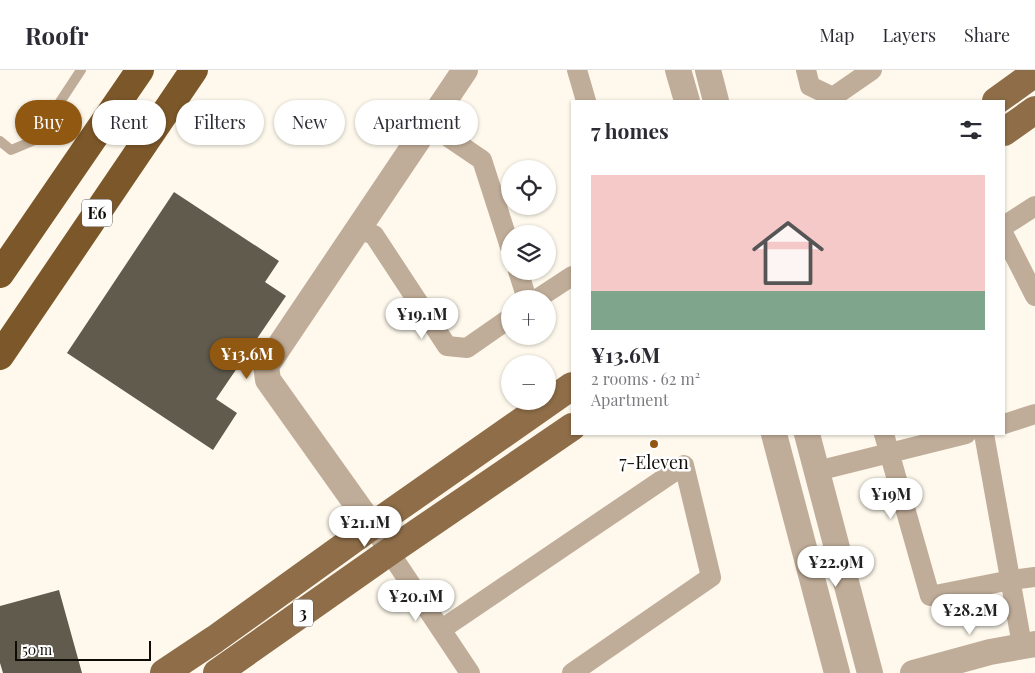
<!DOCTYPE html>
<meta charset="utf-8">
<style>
:root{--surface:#fff;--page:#f2f2f3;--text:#2b2b33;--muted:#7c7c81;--line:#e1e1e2;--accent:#915812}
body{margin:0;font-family:"Playfair Display",serif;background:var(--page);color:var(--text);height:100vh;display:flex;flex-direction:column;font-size:19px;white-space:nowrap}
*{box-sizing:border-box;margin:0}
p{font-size:16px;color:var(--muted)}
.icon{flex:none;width:28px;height:28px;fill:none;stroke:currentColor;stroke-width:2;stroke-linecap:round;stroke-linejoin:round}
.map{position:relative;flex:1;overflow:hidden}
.drawer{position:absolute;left:571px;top:30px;width:434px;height:335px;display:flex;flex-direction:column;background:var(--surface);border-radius:0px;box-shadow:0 1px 4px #0004}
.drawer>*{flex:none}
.banner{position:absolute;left:15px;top:30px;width:475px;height:45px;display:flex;gap:10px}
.tools{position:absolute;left:501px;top:90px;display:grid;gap:10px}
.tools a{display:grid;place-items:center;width:55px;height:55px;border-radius:50%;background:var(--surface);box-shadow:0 1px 4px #0004;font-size:25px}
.scale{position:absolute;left:15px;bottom:12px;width:136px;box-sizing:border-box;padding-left:5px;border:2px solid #0f0c07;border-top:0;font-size:14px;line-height:18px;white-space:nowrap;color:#0f0c07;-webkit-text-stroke:4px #fff;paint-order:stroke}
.price{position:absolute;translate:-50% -42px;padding:0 11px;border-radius:18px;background:#fff;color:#222;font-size:16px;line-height:32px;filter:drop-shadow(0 1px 2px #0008)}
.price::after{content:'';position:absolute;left:50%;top:30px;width:15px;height:11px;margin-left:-8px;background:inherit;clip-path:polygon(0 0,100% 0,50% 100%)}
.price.selected{background:var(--accent);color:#fff}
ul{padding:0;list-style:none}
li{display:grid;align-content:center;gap:10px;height:265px;padding:0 20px}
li+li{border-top:1px solid var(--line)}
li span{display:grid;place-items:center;height:155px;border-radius:0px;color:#555}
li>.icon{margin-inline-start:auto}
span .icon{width:90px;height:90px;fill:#fffc;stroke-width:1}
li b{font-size:21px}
h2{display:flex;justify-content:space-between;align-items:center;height:60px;padding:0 20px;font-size:21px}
.pill{padding:0 18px;border-radius:22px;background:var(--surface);box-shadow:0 1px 4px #0004;font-size:18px;line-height:45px}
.pill.selected{background:var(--accent);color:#fff}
header{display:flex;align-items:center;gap:30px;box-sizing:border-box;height:70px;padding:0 25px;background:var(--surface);border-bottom:1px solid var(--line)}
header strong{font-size:24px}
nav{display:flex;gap:28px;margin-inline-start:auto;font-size:18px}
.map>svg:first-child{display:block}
</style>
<header>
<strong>Roofr</strong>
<nav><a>Map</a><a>Layers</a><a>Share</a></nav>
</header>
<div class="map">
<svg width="1035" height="603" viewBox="0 0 1035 603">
<rect width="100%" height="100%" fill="#fef9ec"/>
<path fill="#605b4d" d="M174 122 279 191 265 212 286 226 216 329 237 343 213 380 67 283Z
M59 520 82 603H3L0 593V536Z"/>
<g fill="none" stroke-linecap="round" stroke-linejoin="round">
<path stroke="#c0ad99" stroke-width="10" d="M0 71 11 80 35 70 81 0"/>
<path stroke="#c0ad99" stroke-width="20" d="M577 0 586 31
M806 0 810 16 833 27 872 0
M429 54 482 90 510 177
M1004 156 1035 136
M359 159 374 165 447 276 467 278 510 248
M1004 165 1035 226
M518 201 527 229
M537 229 572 206
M1004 354 1035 344
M884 364 930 526 1011 510 1035 507
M984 364 1022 575
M817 401 966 364
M372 456 470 603
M442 559 684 395 711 507 572 603"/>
<path stroke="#c0ad99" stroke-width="26" d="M678 0 687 31
M708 0 716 31
M774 364 837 603
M807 364 870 603
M372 456 268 310 266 296 465 0
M913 603 990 582 1035 574"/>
<path stroke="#8e6d48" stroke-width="28" d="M996 31 1035 3
M1004 62 1035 40
M164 603 215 569 372 456 572 316
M217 603 389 482 572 357"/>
<path stroke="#7c5729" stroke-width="28" d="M0 204 140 0
M0 286 194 0"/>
</g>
<circle fill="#915812" stroke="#fff" stroke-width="2" cx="654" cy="374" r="5"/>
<g text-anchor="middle" stroke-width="5" stroke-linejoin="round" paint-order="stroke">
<g fill="#fff" stroke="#575551" stroke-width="1">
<rect x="82" y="129.5" width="30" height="27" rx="4"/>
<rect x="293" y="529.5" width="20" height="27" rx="4"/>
</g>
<g font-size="16" font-weight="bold" fill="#0f0c07">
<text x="97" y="149">E6</text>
<text x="303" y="549">3</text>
</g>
<g font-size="18" fill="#0f0c07" stroke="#fff">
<text x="654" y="399">7-Eleven</text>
</g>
</g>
</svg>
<div class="tools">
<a><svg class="icon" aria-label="locate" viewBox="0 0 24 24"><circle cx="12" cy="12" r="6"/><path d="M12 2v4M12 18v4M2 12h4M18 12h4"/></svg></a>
<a><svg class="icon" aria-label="layers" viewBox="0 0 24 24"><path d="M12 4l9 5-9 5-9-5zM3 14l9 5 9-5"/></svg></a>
<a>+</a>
<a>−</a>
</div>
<div class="scale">50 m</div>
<b class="price" style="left:422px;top:270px">¥19.1M</b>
<b class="price selected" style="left:247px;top:310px">¥13.6M</b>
<b class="price" style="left:891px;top:450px">¥19M</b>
<b class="price" style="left:365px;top:478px">¥21.1M</b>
<b class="price" style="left:836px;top:518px">¥22.9M</b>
<b class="price" style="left:416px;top:552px">¥20.1M</b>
<b class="price" style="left:970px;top:566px">¥28.2M</b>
<div class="banner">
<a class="pill selected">Buy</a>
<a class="pill">Rent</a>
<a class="pill">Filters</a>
<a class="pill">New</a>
<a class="pill">Apartment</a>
</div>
<section class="drawer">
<h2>7 homes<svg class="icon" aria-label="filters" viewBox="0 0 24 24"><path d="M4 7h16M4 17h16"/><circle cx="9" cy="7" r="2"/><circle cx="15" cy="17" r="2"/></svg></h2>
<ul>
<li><span style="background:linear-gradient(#f6c9c9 75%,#7fa58c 0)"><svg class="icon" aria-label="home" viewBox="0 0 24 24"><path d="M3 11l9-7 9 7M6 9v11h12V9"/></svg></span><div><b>¥13.6M</b><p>2 rooms · 62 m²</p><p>Apartment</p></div></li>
</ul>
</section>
</div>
